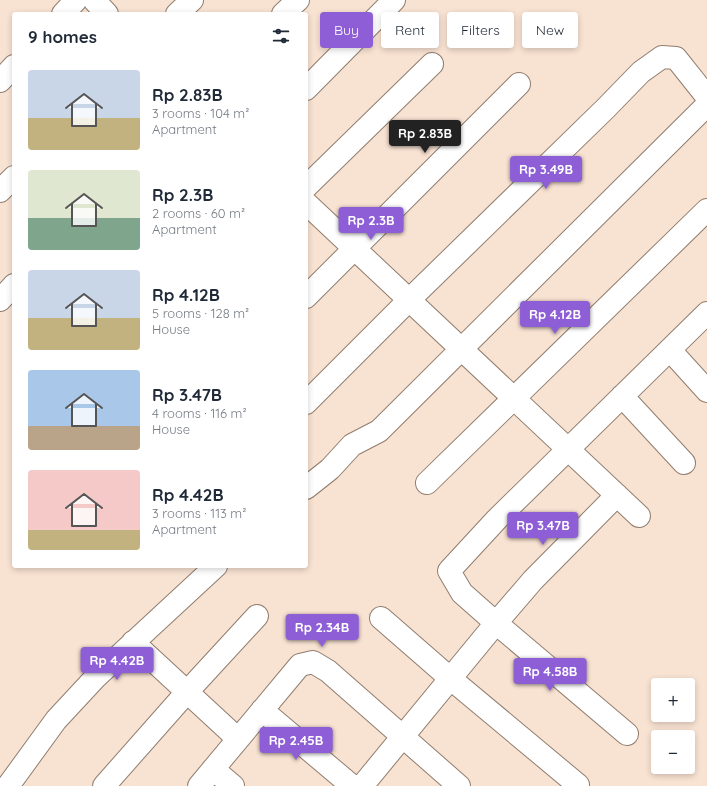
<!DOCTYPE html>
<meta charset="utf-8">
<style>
:root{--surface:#fff;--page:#f6f6f7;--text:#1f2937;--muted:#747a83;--accent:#8e5ed7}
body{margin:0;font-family:Quicksand,sans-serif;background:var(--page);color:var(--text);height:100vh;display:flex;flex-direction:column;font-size:15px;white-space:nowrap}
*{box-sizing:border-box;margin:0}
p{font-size:13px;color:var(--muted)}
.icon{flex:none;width:22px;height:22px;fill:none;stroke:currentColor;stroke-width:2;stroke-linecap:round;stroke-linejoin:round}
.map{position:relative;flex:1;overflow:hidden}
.panel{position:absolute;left:12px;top:12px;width:296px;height:556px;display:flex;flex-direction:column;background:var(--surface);border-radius:4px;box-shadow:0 2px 6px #0003}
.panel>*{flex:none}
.guide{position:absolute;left:320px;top:12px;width:327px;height:36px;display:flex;gap:8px}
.fabs{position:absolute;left:651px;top:678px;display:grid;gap:8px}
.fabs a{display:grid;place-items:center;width:44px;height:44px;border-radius:4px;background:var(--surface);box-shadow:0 2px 6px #0003;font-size:20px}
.price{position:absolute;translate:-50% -34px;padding:0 9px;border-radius:4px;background:var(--accent);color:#fff;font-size:13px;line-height:26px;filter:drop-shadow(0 1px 2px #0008)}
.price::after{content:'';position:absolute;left:50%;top:24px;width:12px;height:9px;margin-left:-6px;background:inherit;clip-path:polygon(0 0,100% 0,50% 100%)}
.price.on{background:#222;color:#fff}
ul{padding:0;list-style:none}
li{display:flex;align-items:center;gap:12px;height:100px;padding:0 16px}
li span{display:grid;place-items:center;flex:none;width:112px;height:80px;border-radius:4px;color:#555}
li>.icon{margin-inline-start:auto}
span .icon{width:48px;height:48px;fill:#fffc;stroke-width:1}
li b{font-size:17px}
h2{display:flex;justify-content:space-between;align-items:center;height:48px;padding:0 16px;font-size:17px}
.chip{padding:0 14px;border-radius:4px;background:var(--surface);box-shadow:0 2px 6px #0003;font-size:14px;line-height:36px}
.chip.on{background:var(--accent);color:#fff}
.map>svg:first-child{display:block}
</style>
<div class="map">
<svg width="707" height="786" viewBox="0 0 707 786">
<rect width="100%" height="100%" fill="#f8e2d2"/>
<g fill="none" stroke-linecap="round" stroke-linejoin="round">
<defs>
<path id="minor" d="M94 0 107 14
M63 14 76 0
M177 14 192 0
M283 14 298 0
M0 81 14 66
M306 89 394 0
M306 187 432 64
M0 191 14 177
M306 203 639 516
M306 297 519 84
M0 300 14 285
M670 350 707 391
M622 396 684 463
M306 403 409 300 606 108 641 72 662 57 676 58 707 97
M427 483 707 210
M306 488 330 469 352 445 379 431 707 105
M617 495 533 580 496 623 627 734
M381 618 451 679 578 785
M133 642 238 739
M262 710 352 786
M213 769 233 786
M8 786 56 720 95 678 216 566
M104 786 187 692 257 616
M199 786 300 665 313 662 328 671 459 786
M362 786 496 623 462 593 449 571 497 519 707 313"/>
</defs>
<use href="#minor" stroke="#907d6e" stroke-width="24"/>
<use href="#minor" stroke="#fff" stroke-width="22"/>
</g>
</svg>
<div class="fabs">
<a>+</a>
<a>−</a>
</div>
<b class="price on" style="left:425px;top:154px">Rp 2.83B</b>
<b class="price" style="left:546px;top:190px">Rp 3.49B</b>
<b class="price" style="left:371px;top:241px">Rp 2.3B</b>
<b class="price" style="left:555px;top:335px">Rp 4.12B</b>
<b class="price" style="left:543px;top:546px">Rp 3.47B</b>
<b class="price" style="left:322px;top:648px">Rp 2.34B</b>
<b class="price" style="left:117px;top:681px">Rp 4.42B</b>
<b class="price" style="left:550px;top:692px">Rp 4.58B</b>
<b class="price" style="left:296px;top:761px">Rp 2.45B</b>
<div class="guide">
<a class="chip on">Buy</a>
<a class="chip">Rent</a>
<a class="chip">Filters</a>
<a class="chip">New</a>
</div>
<section class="panel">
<h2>9 homes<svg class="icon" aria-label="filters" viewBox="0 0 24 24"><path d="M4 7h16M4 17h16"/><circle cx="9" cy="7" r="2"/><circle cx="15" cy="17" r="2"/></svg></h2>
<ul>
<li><span style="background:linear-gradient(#c9d6e8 60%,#c2b280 0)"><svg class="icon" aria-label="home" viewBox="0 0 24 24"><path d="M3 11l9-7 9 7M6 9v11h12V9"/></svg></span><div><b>Rp 2.83B</b><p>3 rooms · 104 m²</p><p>Apartment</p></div></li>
<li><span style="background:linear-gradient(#dfe7d0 60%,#7fa58c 0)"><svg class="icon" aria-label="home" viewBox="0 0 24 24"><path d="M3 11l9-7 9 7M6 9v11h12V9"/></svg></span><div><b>Rp 2.3B</b><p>2 rooms · 60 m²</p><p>Apartment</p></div></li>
<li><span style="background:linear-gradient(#c9d6e8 60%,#c2b280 0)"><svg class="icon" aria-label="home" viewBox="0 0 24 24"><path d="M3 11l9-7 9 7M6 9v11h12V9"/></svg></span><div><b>Rp 4.12B</b><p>5 rooms · 128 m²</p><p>House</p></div></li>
<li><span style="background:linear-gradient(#a9c7e8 70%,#b9a48a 0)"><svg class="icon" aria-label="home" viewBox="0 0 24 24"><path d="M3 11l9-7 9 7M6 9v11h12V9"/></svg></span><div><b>Rp 3.47B</b><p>4 rooms · 116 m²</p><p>House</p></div></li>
<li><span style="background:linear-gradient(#f6c9c9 75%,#c2b280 0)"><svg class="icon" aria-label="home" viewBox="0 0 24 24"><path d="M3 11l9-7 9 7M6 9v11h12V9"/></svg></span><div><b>Rp 4.42B</b><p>3 rooms · 113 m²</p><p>Apartment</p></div></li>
</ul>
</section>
</div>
